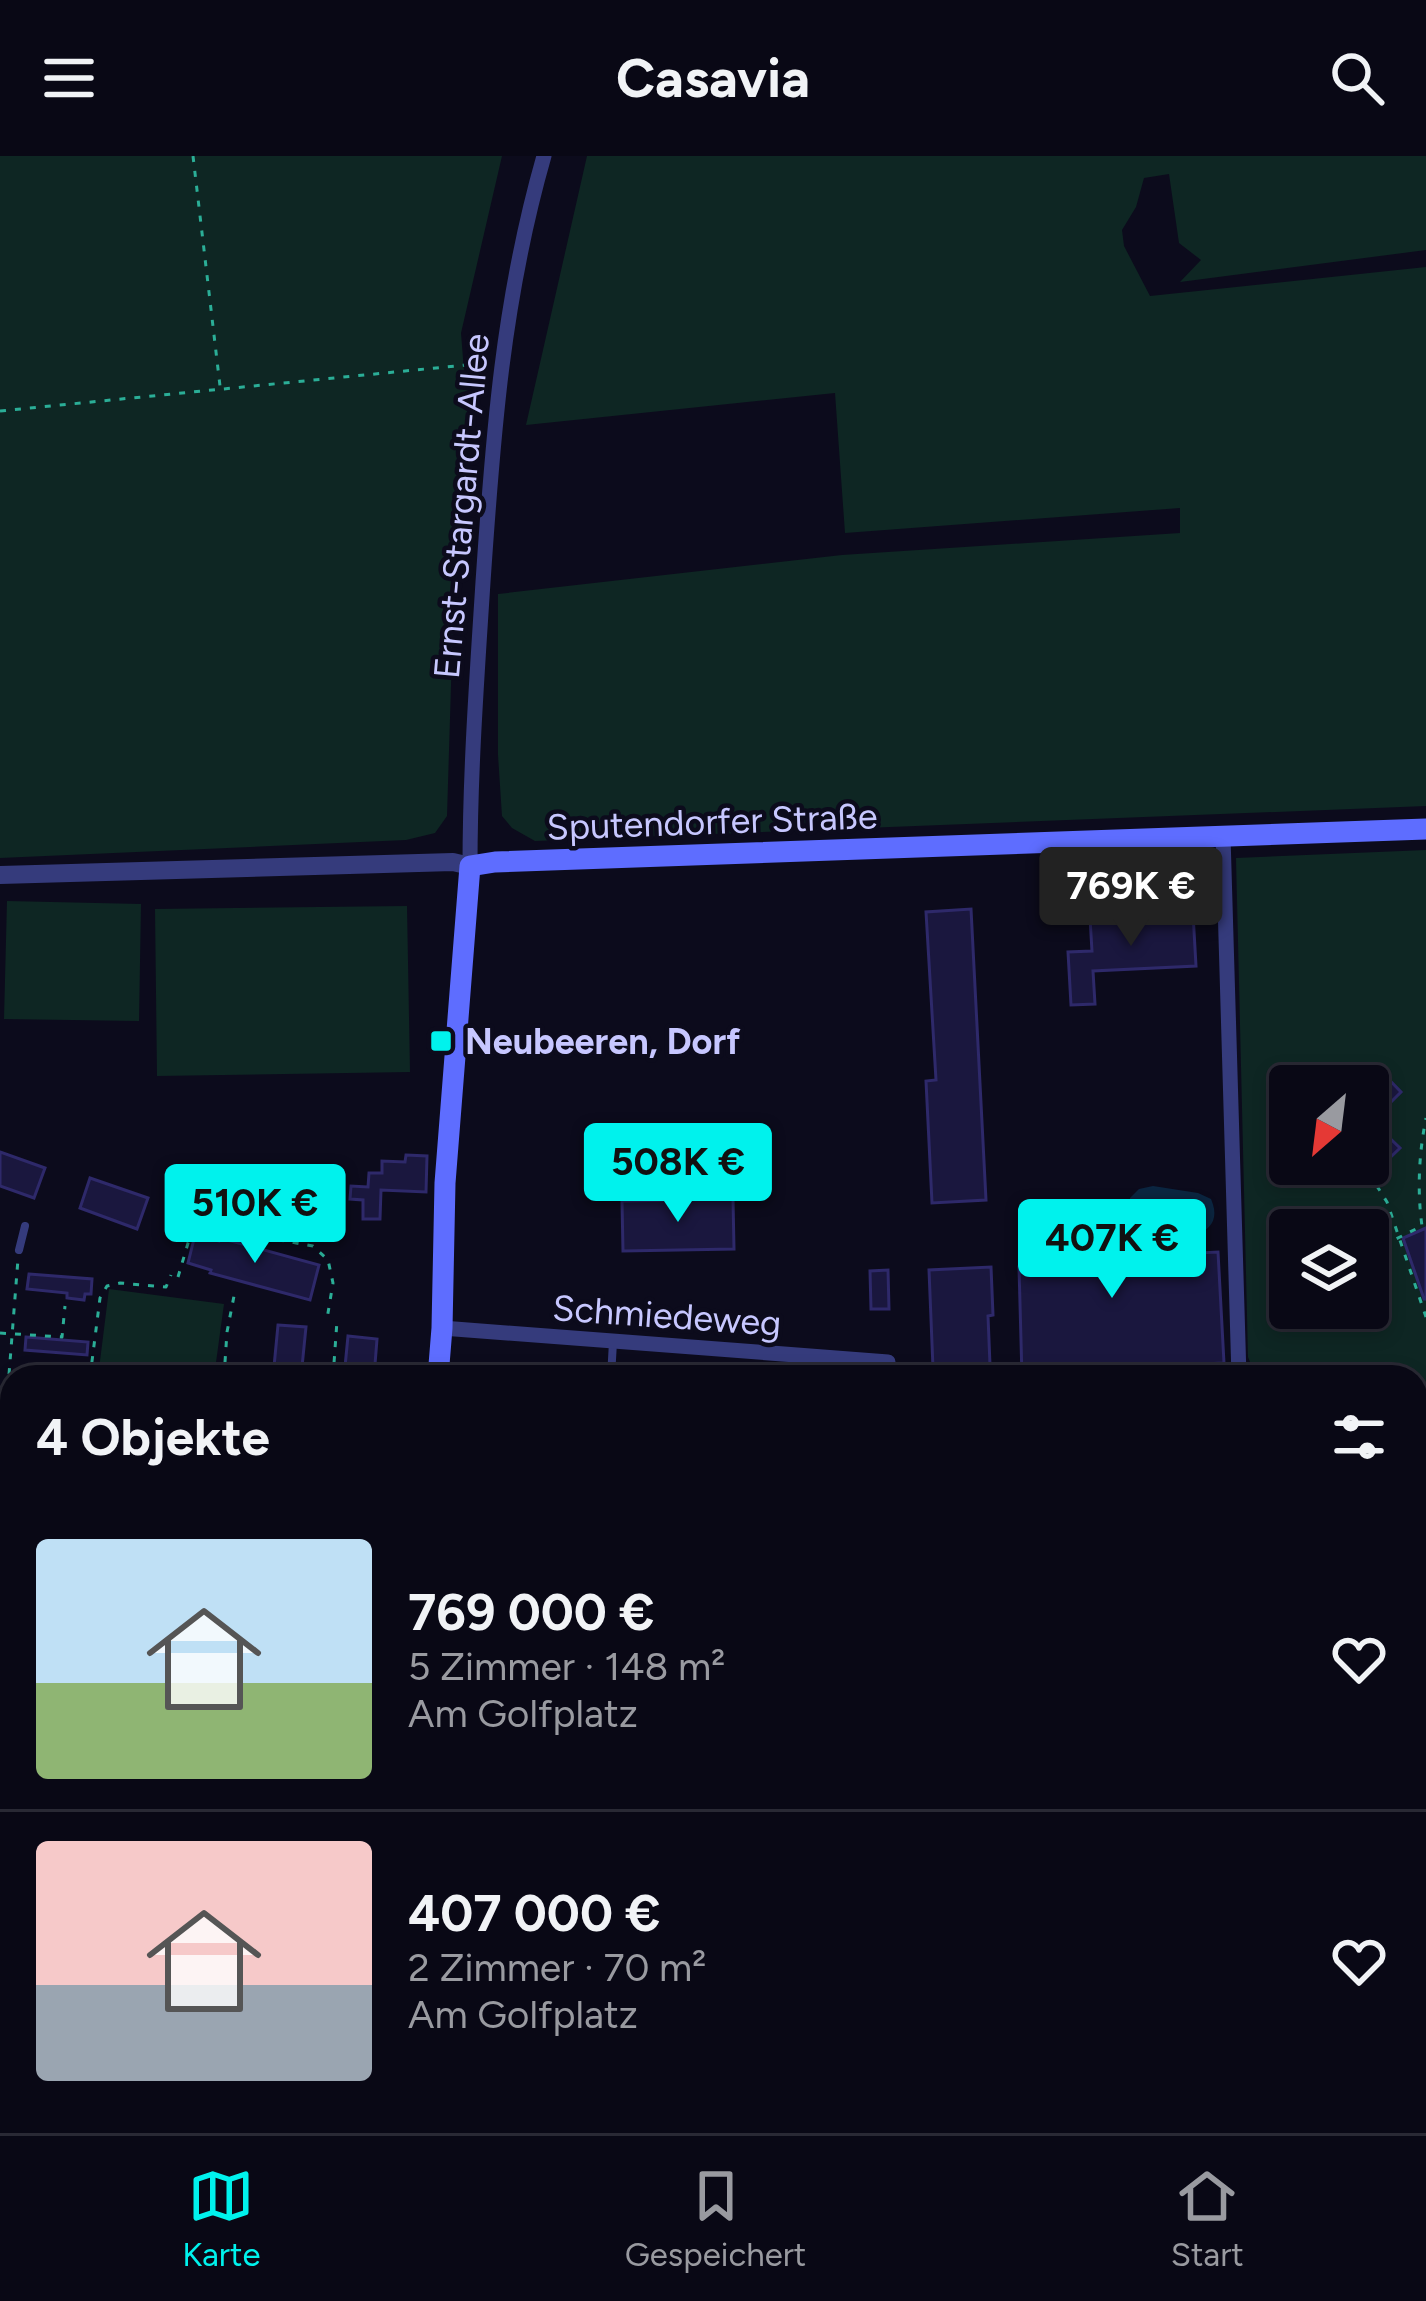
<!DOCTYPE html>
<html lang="de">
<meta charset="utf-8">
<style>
:root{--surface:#090815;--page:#12111e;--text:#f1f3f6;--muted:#999aa0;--line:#292934;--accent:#00f2ed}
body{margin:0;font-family:Figtree,sans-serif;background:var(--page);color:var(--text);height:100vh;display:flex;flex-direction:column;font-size:45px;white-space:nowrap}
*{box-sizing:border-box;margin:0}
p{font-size:39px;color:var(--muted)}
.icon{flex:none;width:66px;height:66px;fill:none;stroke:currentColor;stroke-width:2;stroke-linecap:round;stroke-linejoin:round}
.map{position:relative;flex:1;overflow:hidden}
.side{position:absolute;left:0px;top:1209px;width:1428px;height:768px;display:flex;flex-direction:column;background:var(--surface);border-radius:36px 36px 0 0;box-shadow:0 6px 18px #0003,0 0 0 3px var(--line)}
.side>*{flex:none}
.needle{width:78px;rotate:208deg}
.fabs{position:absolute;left:1269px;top:909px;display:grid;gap:24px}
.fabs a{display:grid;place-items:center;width:120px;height:120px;border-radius:12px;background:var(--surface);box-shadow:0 6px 18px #0003,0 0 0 3px var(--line);font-size:60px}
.price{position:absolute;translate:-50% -102px;padding:0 27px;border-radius:12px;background:var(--accent);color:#111;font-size:39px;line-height:78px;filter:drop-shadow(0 3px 6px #0008)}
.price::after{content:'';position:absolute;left:50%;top:72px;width:36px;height:27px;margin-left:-18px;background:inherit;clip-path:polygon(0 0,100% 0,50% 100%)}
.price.selected{background:#222;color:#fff}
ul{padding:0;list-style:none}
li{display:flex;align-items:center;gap:36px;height:300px;padding:0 36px}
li+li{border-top:3px solid var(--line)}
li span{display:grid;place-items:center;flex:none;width:336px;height:240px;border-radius:12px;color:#555}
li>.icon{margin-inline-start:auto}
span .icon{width:144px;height:144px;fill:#fffc;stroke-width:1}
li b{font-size:51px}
h2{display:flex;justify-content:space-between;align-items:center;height:144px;padding:0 36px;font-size:51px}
header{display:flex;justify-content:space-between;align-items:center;height:156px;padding:0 36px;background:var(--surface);font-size:54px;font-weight:700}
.tabs{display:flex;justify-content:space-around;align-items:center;height:168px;border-top:3px solid var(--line);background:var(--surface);font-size:33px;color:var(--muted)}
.tabs a{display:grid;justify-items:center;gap:6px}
.tabs .selected{color:var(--accent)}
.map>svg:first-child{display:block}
</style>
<header><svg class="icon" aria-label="menu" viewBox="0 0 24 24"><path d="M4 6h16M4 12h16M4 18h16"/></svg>Casavia<svg class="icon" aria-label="search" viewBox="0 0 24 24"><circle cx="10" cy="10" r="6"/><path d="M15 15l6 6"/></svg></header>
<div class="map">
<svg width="1426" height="1977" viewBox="0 0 1426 1977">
<rect width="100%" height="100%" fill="#0c0b1c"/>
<path fill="#0e2623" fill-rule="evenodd" d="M0 0H502L461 177 465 228 469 237 454 432 447 660 435 677 406 684 0 702Z
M587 0H1426V94L1180 126 1201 104 1179 87 1169 18 1144 22 1136 51 1122 74 1124 90 1150 140 1426 111V650L535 685 512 672 502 660 498 599V438L842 399 1180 377V352L845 377 835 237 526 269Z
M1426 694V1244L1416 1243V1221H1256L1248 1201 1236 702ZM1290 930H1368V1008H1290ZM1290 1074H1368V1152H1290Z
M7 745 141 748 139 865 4 863Z
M407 750 410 916 157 920 155 753Z
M109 1133 224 1148 214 1221H98Z"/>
<path fill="#0b2641" d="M1153 1030 1198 1037 1211 1043C1232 1091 1149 1086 1137 1071 1131 1063 1130 1052 1130 1042L1139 1033Z"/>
<path fill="#1a173e" stroke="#2e296a" stroke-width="3" d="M971 753 986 1044 932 1047 926 925 936 924 926 756Z
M1193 757 1196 810 1093 815 1095 848 1071 849 1068 796 1092 795 1090 762Z
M1374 908 1401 936 1372 965 1400 992 1368 1023V930H1351Z
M0 996 45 1012 34 1042 0 1030Z
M406 999 427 1000 426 1036 381 1034 380 1063H363V1044L350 1043 351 1030 368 1031 369 1017H382V1005L405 1006Z
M90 1022 148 1042 137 1073 80 1052Z
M733 1043 734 1093 623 1095 622 1045Z
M1112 1046 1114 1101 1218 1096 1224 1207 1117 1212 1118 1221H1022L1019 1111H1028L1026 1057 1055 1056 1054 1048Z
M1426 1072V1143H1424L1403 1082Z
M195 1079 219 1085 220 1082 319 1109 310 1144 210 1117 211 1114 188 1107Z
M991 1111 993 1159 988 1160 990 1209 933 1212 929 1114Z
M888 1114 889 1153H871L870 1115Z
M29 1118 92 1123 91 1138H85L84 1144 67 1142V1137L27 1133Z
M278 1169 306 1171 301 1221H273Z
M348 1180 377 1183 374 1221H344Z
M26 1181 88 1186 87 1199 25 1194Z"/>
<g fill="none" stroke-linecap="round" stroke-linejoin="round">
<path stroke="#2bae97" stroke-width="3" stroke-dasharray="6 9" stroke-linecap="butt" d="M193 0 220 230
M0 255 486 207
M1356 1008 1375 1027 1387 1046 1426 1161
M1368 1091 1390 1086 1422 1070C1417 1034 1419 997 1426 962
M178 1121 191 1077 206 1071 313 1090 328 1104 333 1127 327 1163
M0 1177 62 1181 65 1150
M90 1221 100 1142 107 1130 120 1127 166 1131 171 1119
M224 1221 227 1176 234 1140
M333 1221 337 1165
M0 1256 6 1257 18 1103
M1 1373 12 1374
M0 1452 12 1453
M0 1641 12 1554
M1416 1663 1426 1664
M406 1977 407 1965"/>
<path stroke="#353b7c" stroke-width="8" d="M19 1094 25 1070
M611 1221 613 1186
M1416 1257 1424 1274 1416 1389"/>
<path stroke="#353b7c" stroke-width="15" d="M1223 680 1239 1221
M470 710C470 615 477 520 483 426 493 278 503 143 544 0
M442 1172 888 1206"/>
<path stroke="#353b7c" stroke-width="18" d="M0 719 453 706 470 710"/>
<path stroke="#5e6dff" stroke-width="21" d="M438 1221 442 1172 445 1027 470 710 495 706 1426 673
M378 1977 379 1965"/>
</g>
<rect fill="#00f2ed" stroke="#0c0b1c" stroke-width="4.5" x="429" y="873" width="24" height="24" rx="6"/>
<g text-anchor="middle" stroke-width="9" stroke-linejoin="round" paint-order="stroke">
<g font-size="36" fill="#c7c7ff" stroke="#0c0b1c">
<text transform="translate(461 350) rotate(-85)" y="13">Ernst-Stargardt-Allee</text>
<text transform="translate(712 665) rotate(-2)" y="13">Sputendorfer Straße</text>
<text transform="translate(667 1159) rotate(4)" y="13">Schmiedeweg</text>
</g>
<g font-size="36" font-weight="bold" fill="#c7c7ff" stroke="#0c0b1c" text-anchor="start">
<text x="465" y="898">Neubeeren, Dorf</text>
</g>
</g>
</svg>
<div class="fabs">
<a><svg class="needle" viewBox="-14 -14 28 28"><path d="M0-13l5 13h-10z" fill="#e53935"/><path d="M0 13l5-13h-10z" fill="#999aa0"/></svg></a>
<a><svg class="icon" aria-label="layers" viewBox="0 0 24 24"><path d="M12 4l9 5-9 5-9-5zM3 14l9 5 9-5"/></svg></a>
</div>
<b class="price selected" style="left:1131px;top:793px">769K €</b>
<b class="price" style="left:678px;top:1069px">508K €</b>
<b class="price" style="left:255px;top:1110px">510K €</b>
<b class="price" style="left:1112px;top:1145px">407K €</b>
<section class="side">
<h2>4 Objekte<svg class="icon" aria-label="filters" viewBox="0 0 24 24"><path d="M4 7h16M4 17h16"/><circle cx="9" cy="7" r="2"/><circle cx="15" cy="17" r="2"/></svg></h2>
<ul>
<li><span style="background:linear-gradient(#bfe0f5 60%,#8fb573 0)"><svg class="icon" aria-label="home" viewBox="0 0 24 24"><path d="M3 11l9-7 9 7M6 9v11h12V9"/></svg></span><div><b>769 000 €</b><p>5 Zimmer · 148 m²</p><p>Am Golfplatz</p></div><svg class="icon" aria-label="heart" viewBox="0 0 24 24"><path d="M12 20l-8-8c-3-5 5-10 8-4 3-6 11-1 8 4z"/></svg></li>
<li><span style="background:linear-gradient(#f6c9c9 60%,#9aa5b1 0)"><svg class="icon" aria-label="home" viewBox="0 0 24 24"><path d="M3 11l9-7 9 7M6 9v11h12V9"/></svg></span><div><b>407 000 €</b><p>2 Zimmer · 70 m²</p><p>Am Golfplatz</p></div><svg class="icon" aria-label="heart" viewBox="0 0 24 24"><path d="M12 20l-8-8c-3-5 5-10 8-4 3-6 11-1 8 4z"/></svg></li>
</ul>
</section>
</div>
<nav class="tabs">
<a class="selected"><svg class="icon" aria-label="map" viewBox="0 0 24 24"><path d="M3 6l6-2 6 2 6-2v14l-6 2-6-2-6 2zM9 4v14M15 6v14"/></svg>Karte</a>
<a><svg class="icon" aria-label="saved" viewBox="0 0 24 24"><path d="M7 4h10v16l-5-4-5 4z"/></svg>Gespeichert</a>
<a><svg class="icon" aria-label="home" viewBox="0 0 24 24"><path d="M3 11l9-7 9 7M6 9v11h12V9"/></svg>Start</a>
</nav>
